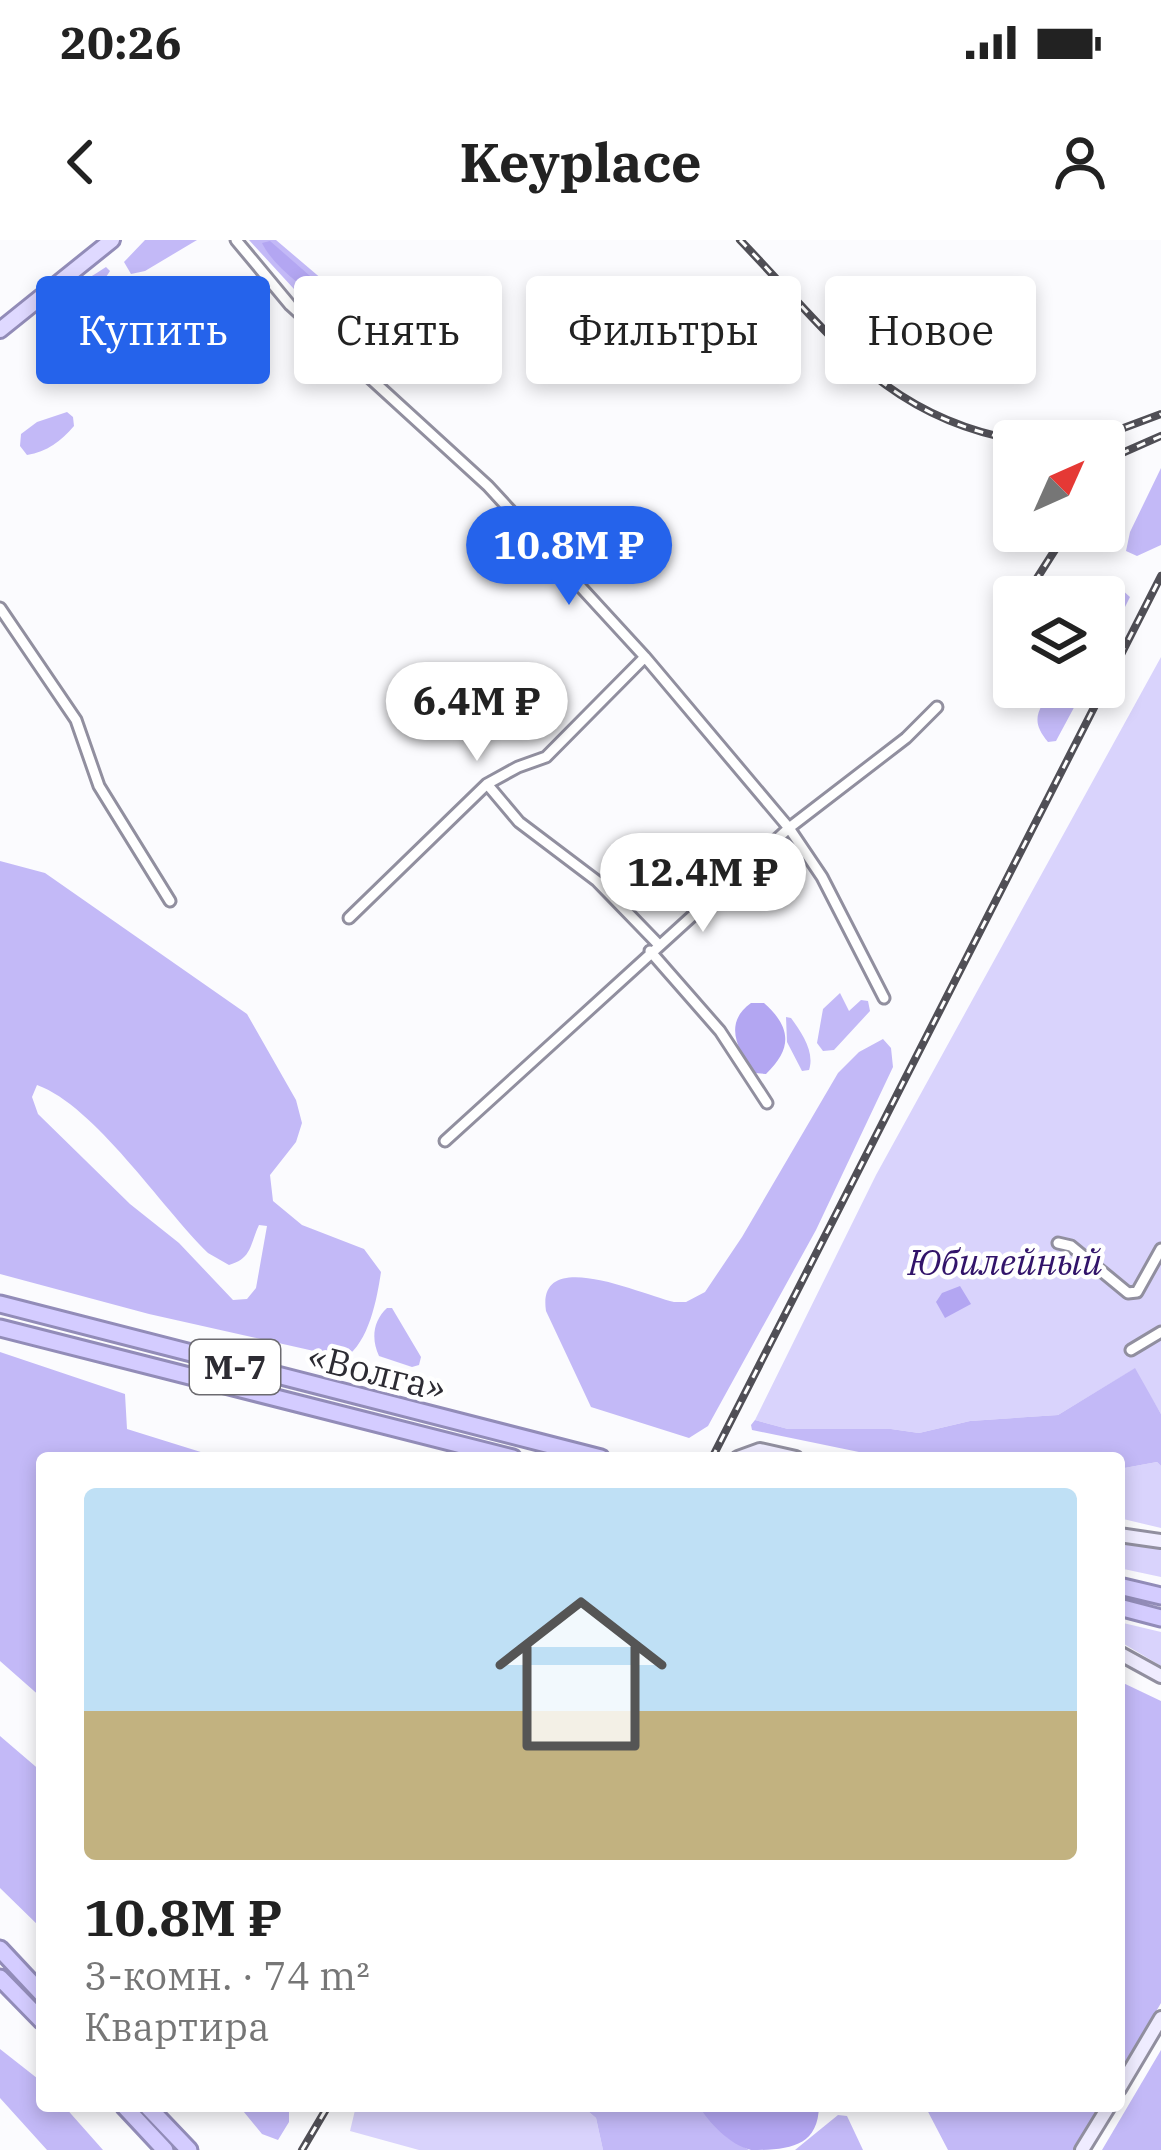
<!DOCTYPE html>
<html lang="ru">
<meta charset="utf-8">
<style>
:root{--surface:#fff;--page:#f2f2f2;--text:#222;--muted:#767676;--accent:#2563eb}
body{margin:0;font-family:"IBM Plex Serif",serif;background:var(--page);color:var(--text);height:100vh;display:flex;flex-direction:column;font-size:45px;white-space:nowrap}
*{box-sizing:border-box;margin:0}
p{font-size:39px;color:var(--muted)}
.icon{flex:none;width:66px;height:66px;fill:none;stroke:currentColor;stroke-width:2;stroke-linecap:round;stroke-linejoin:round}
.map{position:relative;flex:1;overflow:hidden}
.sheet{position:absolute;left:36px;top:1212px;width:1089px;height:660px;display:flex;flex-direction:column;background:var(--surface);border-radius:12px;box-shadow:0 6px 18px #0003}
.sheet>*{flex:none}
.hud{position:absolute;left:36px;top:36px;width:1089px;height:108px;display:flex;gap:24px}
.needle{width:78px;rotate:45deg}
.fabs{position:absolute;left:993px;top:180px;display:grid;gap:24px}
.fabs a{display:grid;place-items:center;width:132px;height:132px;border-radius:12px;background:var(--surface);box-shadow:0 6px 18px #0003;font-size:60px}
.price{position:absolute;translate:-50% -102px;padding:0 27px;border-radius:42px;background:#fff;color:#222;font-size:39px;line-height:78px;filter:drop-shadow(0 3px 6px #0008)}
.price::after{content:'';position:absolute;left:50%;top:72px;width:36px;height:27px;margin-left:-18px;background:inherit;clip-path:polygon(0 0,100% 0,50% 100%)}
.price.on{background:var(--accent);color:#fff}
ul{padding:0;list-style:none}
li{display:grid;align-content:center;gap:24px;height:636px;padding:0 48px}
li span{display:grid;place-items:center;height:372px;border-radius:12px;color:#555}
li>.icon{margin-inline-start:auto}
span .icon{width:216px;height:216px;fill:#fffc;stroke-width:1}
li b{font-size:51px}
.chip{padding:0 42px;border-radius:12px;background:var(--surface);box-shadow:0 6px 18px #0003;font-size:42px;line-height:108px}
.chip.on{background:var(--accent);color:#fff}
.status{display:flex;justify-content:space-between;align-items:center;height:84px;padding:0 60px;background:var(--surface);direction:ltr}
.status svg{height:33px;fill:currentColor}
header{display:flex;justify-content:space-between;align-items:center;height:156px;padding:0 48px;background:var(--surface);font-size:54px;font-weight:800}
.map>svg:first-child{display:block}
</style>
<div class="status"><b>20:26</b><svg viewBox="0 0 49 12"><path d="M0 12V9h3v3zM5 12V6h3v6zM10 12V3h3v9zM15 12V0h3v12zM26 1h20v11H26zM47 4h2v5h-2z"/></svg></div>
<header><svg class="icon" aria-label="back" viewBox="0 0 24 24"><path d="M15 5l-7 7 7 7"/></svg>Keyplace<svg class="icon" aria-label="person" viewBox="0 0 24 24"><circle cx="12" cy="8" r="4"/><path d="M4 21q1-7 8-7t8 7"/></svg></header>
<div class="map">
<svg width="1161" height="1910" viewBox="0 0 1161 1910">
<rect width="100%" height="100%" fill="#fbfbfe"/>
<path fill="#d9d3fc" d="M1161 417V1174L1134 1129 1058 1175 970 1181 919 1193 891 1189H788L755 1180 876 935Z
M1157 1222 1161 1226V1288L1119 1278V1229Z
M1119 1301 1161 1308V1337L1119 1328Z
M1119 1382 1161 1392V1426L1119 1401Z
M356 1866H582L596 1878 603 1910H419L350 1891Z"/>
<path fill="#c3b9f7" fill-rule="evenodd" d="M145 0H197L145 31 131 34 124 22Z
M249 0H276L363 74 368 87 357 96 327 85ZM291 22 340 63 329 68 278 23Z
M106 27 110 31 102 43C116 66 105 100 86 117H67L45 95C44 66 84 41 106 27Z
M67 172 73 177 74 186C61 201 47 212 27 215L20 206 21 194 37 182Z
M1161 228V305L1137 316 1126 311 1130 292Z
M1120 348 1130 357 1104 409V358L1113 349Z
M1052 447H1085L1056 501 1048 502C1029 479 1039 471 1052 447Z
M0 621 45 633 247 774 296 860 302 883 296 902 270 935 273 961 302 985 364 1009 381 1032C377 1059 369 1102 345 1118L149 1074 0 1034ZM37 845C95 866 161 967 208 1013L229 1025C252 1019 250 1004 259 985L267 986 256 1048 247 1059 233 1060 179 1003 130 964 38 874 32 857Z
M840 753 849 771 861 760 868 761 870 771 834 810 823 811 817 803 823 769Z
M786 777 791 778C802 793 815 812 809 830L802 831 787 802Z
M883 799 891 808 893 827 816 990 708 1186 689 1198 591 1167 546 1071C536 1005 642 1055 674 1062H686L705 1052 742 997 838 833 859 812Z
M387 1068H392L421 1117 419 1125 412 1127 379 1116C371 1099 373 1081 387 1068Z
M0 1112 125 1154 127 1189 220 1218H42V1458L0 1421Z
M1135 1128 1161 1174V1226L1157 1222 1119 1229V1218H888L752 1190 751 1185 755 1180 788 1189H891L919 1193 970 1181 1058 1175Z
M1119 1441 1161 1461V1763L1119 1834Z
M0 1496 42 1532V1689L0 1648Z
M0 1809 42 1842V1866H64L103 1910H47L0 1858Z
M1161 1810V1910H1102Z
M239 1866H289V1882L278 1900 262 1894Z
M582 1866H699L727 1897 749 1910H603L596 1878Z
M925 1866H1100L1073 1910H948Z
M838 1875 847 1876 863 1910H795Z"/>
<path fill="#b3a6f2" d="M270 1 341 63V68H329C307 49 274 28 262 3Z
M751 763H764C791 787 793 808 766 834L755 833C737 810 723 783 751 763Z
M960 1046 971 1064 945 1078 936 1062 942 1053Z
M699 1866H819C818 1907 789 1910 751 1910 730 1905 709 1883 699 1866Z"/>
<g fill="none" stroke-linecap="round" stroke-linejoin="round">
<defs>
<path id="minor" d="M236 0 290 65 488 246 645 417 789 588 822 637 884 758
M0 368 76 480 99 546 170 661
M487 544 519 582 597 641 658 704
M349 678 487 544 518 527 546 517 645 417
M650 711 720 791 767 863
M445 901 789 588 906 498 937 467
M1058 1003 1071 1006 1128 1053 1137 1052 1161 1009
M1131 1110 1161 1092"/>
<path id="secondary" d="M738 1218 760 1210 796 1218
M1119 1295 1161 1301
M1119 1413 1161 1436
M1119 1849 1161 1778
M1082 1910 1109 1866"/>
<path id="primary" d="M0 90 112 0"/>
<path id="trunk" d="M0 1064 601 1218
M0 1088 513 1218
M1119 1346 1161 1356
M1119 1367 1161 1378
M0 1709 42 1754
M0 1738 42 1781
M124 1866 165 1910
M147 1866 189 1910"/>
</defs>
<use href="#minor" stroke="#918f9f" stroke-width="15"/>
<use href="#secondary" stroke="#918f9f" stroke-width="18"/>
<use href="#primary" stroke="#928cb8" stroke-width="20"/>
<use href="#trunk" stroke="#928cb8" stroke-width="21"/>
<use href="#minor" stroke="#fff" stroke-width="9"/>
<use href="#secondary" stroke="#efecff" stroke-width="12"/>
<use href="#primary" stroke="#dfd9ff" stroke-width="14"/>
<use href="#trunk" stroke="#d4ccff" stroke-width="15"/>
<defs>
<path id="rail" d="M740 0C831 94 885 179 1022 201
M1056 201 1094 199 1161 174
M1104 221 1161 196
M999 235 1014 234
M1025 357 1067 291
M1002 393 1014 375
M712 1218 1161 336
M302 1910 328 1866"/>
</defs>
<use href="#rail" stroke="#504f56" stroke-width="8"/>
<use href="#rail" stroke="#fff" stroke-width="3" stroke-dasharray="9" stroke-linecap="butt"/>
</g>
<g text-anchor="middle" stroke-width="9" stroke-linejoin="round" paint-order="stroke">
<rect fill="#fff" stroke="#6c6b70" stroke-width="3" x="190" y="1100" width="90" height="54" rx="9"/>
<g font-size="33" font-weight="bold" fill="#2d2c33">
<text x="235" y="1139">М-7</text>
</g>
<g font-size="36" font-style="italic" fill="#32146a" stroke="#fff">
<text x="1005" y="1035">Юбилейный</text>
</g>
<g font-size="36" fill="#2d2c33" stroke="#fff">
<text transform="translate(377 1132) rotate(14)" y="13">«Волга»</text>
</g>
</g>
</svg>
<div class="fabs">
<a><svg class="needle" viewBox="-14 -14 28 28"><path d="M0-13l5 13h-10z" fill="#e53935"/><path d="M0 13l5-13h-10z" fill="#767676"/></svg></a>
<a><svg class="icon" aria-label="layers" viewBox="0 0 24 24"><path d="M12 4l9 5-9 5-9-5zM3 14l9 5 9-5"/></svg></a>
</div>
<b class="price on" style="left:569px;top:368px">10.8M ₽</b>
<b class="price" style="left:477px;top:524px">6.4M ₽</b>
<b class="price" style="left:703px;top:695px">12.4M ₽</b>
<div class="hud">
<a class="chip on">Купить</a>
<a class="chip">Снять</a>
<a class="chip">Фильтры</a>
<a class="chip">Новое</a>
</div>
<section class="sheet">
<ul>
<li><span style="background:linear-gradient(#bfe0f5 60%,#c2b280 0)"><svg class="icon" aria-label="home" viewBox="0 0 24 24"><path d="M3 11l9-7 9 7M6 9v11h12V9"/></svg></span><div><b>10.8M ₽</b><p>3-комн. · 74 m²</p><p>Квартира</p></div></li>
</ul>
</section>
</div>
